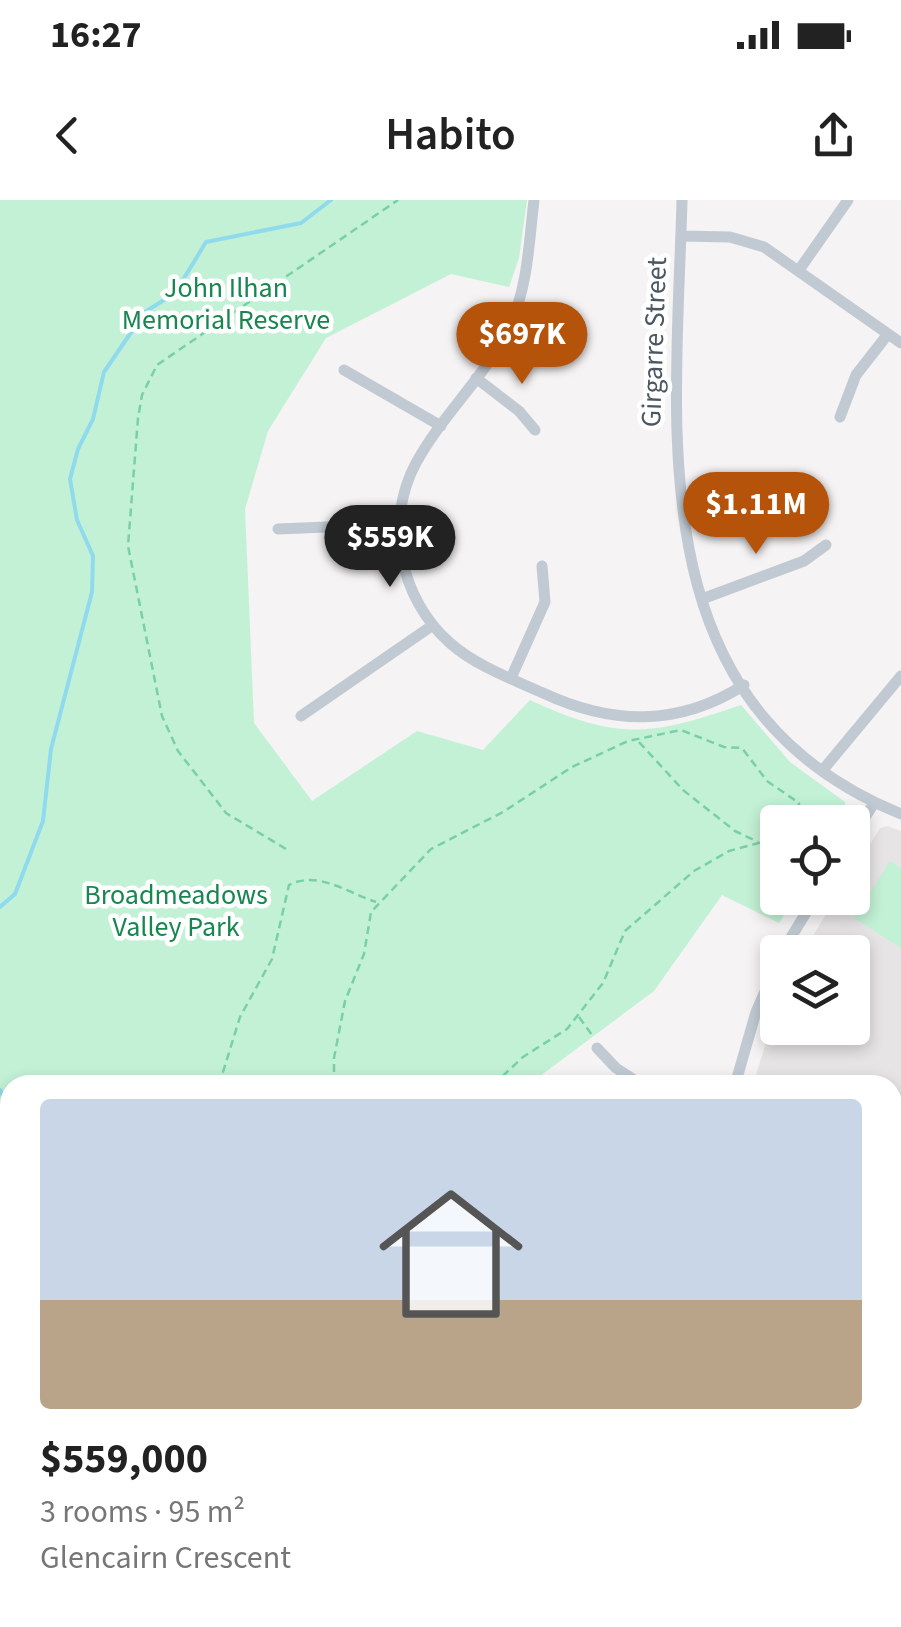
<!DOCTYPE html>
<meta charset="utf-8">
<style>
:root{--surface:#fff;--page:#f6f6f6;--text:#222;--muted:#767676;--accent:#b45309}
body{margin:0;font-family:"Source Sans 3",sans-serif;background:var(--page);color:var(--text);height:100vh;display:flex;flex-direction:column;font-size:38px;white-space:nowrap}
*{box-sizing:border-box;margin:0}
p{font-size:32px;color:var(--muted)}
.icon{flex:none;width:55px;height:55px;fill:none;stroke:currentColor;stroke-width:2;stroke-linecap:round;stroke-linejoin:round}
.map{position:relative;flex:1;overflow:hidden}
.side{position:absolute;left:0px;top:875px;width:902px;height:552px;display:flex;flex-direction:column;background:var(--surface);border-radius:30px 30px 0 0;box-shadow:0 5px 15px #0003}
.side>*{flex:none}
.tools{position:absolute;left:760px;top:605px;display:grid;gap:20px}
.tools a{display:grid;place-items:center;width:110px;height:110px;border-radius:10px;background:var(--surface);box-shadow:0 5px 15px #0003;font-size:50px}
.price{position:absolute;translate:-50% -85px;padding:0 22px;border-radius:35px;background:var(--accent);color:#fff;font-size:32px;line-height:65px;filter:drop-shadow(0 2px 5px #0008)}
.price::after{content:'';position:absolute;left:50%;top:60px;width:30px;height:22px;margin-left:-15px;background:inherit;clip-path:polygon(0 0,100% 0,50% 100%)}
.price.on{background:#222;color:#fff}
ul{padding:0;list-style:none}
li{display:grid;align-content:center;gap:20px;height:530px;padding:0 40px}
li span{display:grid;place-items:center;height:310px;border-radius:10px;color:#555}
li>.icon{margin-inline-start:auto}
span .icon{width:180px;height:180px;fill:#fffc;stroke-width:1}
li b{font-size:42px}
.status{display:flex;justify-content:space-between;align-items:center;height:70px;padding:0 50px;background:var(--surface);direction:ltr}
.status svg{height:28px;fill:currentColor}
header{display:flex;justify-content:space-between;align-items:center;height:130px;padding:0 40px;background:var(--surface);font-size:45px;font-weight:600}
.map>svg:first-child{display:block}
</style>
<div class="status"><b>16:27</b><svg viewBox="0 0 49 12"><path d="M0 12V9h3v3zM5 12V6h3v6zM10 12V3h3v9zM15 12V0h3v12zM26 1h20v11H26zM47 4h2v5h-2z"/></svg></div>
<header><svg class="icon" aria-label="back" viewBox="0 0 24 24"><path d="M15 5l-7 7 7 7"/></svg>Habito<svg class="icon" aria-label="share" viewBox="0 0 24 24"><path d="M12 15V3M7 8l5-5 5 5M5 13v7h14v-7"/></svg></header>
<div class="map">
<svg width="901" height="1427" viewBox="0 0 901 1427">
<rect width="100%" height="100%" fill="#f5f3f3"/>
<path fill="#e6e4e5" d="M887 626 901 631V1011L893 1009 892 885H753L777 806 778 828H852V752H803L836 698H852L853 672 880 628Z"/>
<path fill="#c3f1d5" d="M0 0H527L519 58 509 87 451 74 326 138 268 231 245 309 254 523 312 601 417 531 483 550 530 500C618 541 651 536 741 505L790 562 845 602 847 612 841 622H778V698H795L779 723 722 695 654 791 528 885H10V1077L0 1095Z
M890 661 901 668V748L854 718Z"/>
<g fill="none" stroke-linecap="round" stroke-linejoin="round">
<path stroke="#90daee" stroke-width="4" d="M0 707 15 694 43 621 51 549 92 392 93 356 77 320 70 279 78 249 93 219 104 172 145 112 175 93 206 42 301 23 331 0
M0 890 10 909
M0 943 10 911"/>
<path stroke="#7ad0a6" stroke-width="2.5" stroke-dasharray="8 5" stroke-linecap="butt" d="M639 542 683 590 735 631 758 642
M286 649 226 613 178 551 162 516 128 346 138 218 142 195 157 165 398 0
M579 817 592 835
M219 885 240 817 272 759 289 685C318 670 348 693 376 702
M334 885V858L345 801 364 754 371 712 431 649 503 612 572 567 628 541 681 530 724 547 742 548 767 581 799 603 797 622
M493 885 523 857 567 829 603 783 625 731 694 671 729 651 766 641 778 643"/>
<path stroke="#c1cad2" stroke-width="11" d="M534 0C529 42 528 86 510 126 486 176 442 215 416 263 384 322 400 399 450 443 476 466 512 479 543 493 612 525 678 527 744 485
M682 0C676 231 636 506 901 614
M681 36 730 37 764 47 901 143
M799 70 848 0
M344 170 441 226
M476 178 519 211 535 230
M840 217 856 175 888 134
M278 329 399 324
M702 399 804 361 826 345
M511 478 545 402 542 366
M301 516 433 425
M822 571 901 476
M852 638 874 603
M782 752 815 698
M597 848 616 868 642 885
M735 885 756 812 778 762
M892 1025 901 1026
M0 1108 10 1089
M892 1177 901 1178
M0 1229H10
M892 1388 901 1332
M260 1418 274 1427
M409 1418 410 1427
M503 1418 513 1427
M676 1418 693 1427
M8 1427 14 1418
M188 1427 194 1418
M336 1427 342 1418
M887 1427 888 1418"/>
</g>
<g text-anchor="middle" stroke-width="9" stroke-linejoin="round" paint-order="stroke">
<g font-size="28" fill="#17864f" stroke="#fff">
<text x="226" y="97">John Ilhan<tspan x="226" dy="32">Memorial Reserve</tspan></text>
<text x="176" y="704">Broadmeadows<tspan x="176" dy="32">Valley Park</tspan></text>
</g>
<g font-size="28" fill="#4a5661" stroke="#fff">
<text transform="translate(653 142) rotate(-88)" y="10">Girgarre Street</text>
</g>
</g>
</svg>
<div class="tools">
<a><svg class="icon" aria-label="locate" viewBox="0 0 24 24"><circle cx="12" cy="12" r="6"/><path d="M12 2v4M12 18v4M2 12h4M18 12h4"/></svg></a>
<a><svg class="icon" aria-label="layers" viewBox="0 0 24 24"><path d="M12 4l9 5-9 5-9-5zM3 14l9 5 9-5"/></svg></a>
</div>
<b class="price" style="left:522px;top:187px">$697K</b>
<b class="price" style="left:756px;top:357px">$1.11M</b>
<b class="price on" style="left:390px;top:390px">$559K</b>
<section class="side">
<ul>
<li><span style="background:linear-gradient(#c9d6e8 65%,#b9a48a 0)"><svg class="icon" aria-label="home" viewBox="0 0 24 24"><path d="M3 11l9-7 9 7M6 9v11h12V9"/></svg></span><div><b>$559,000</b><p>3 rooms · 95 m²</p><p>Glencairn Crescent</p></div></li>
</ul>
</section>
</div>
